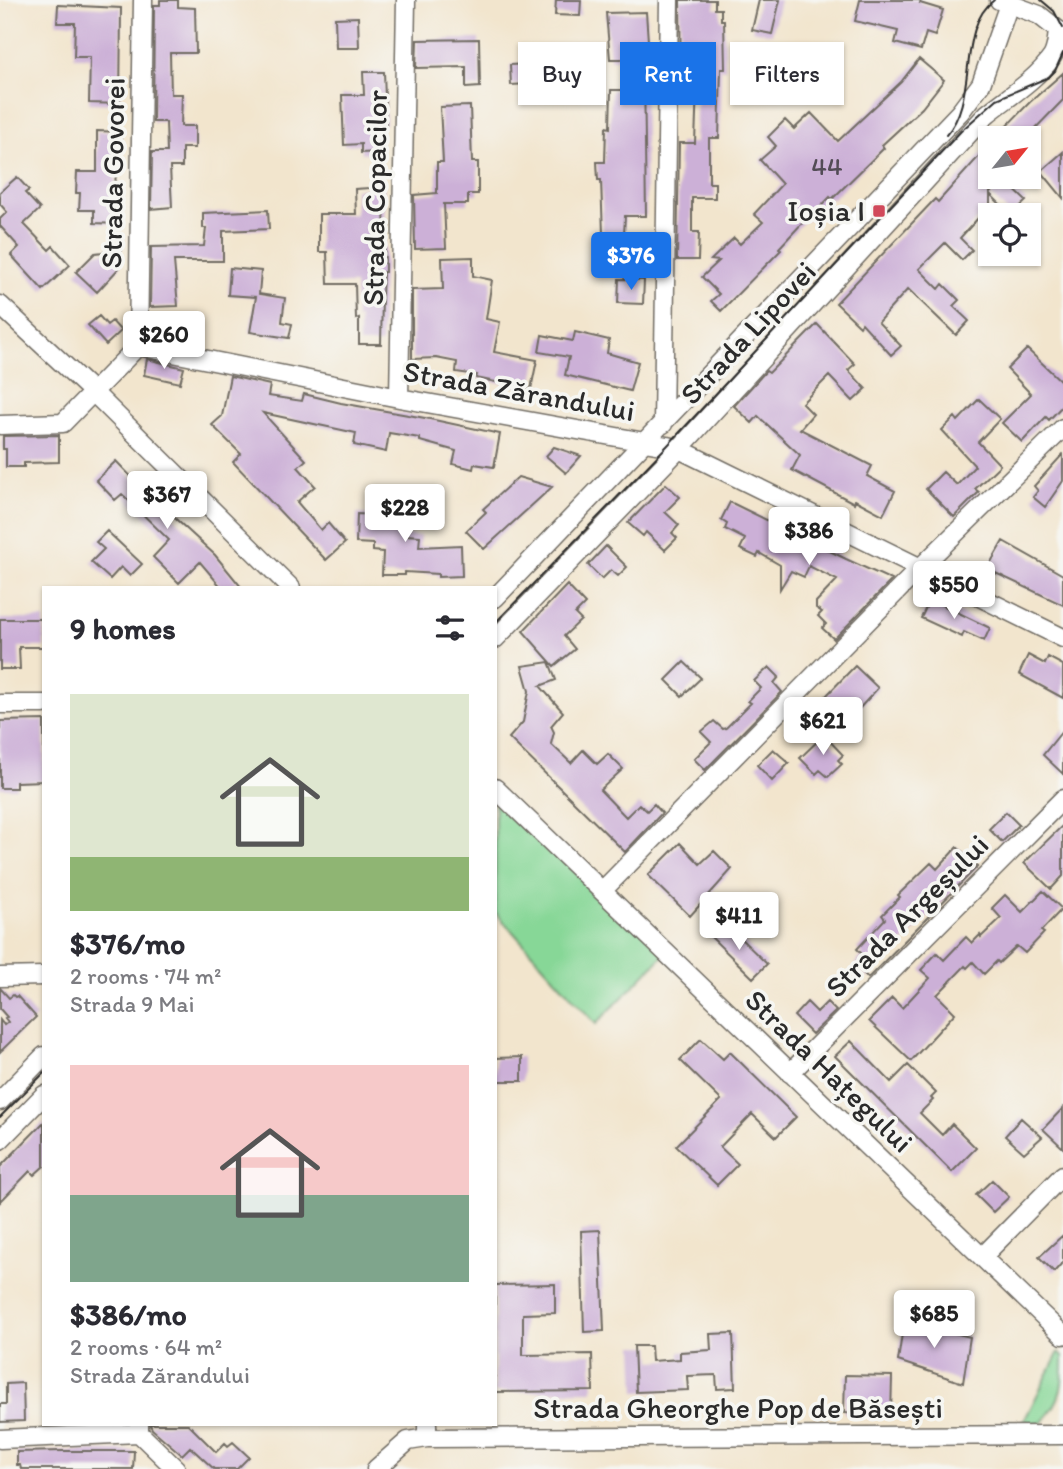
<!DOCTYPE html>
<meta charset="utf-8">
<style>
:root{--surface:#fff;--page:#f2f2f3;--text:#2b2b33;--muted:#7c7c81;--accent:#1a73e8}
body{margin:0;font-family:Itim,sans-serif;background:var(--page);color:var(--text);height:100vh;display:flex;flex-direction:column;font-size:26px;white-space:nowrap}
*{box-sizing:border-box;margin:0}
p{font-size:23px;color:var(--muted)}
.icon{flex:none;width:38px;height:38px;fill:none;stroke:currentColor;stroke-width:2;stroke-linecap:round;stroke-linejoin:round}
.map{position:relative;flex:1;overflow:hidden}
.drawer{position:absolute;left:42px;top:586px;width:455px;height:840px;display:flex;flex-direction:column;background:var(--surface);border-radius:0px;box-shadow:0 2px 5px #0004}
.drawer>*{flex:none}
.top-card{position:absolute;left:518px;top:42px;width:439px;height:63px;display:flex;gap:14px}
.needle{width:46px;rotate:60deg}
.tools{position:absolute;left:978px;top:126px;display:grid;gap:14px}
.tools a{display:grid;place-items:center;width:63px;height:63px;border-radius:0px;background:var(--surface);box-shadow:0 2px 5px #0004;font-size:35px}
.price{position:absolute;translate:-50% -60px;padding:0 16px;border-radius:7px;background:#fff;color:#222;font-size:23px;line-height:46px;filter:drop-shadow(0 2px 4px #0008)}
.price::after{content:'';position:absolute;left:50%;top:42px;width:21px;height:16px;margin-left:-10px;background:inherit;clip-path:polygon(0 0,100% 0,50% 100%)}
.price.selected{background:var(--accent);color:#fff}
ul{padding:0;list-style:none}
li{display:grid;align-content:center;gap:14px;height:371px;padding:0 28px}
li span{display:grid;place-items:center;height:217px;border-radius:0px;color:#555}
li>.icon{margin-inline-start:auto}
span .icon{width:126px;height:126px;fill:#fffc;stroke-width:1}
li b{font-size:30px}
h2{display:flex;justify-content:space-between;align-items:center;height:84px;padding:0 28px;font-size:30px}
.chip{padding:0 24px;border-radius:0px;background:var(--surface);box-shadow:0 2px 5px #0004;font-size:24px;line-height:63px}
.chip.selected{background:var(--accent);color:#fff}
.map>svg:first-child{display:block}
</style>
<div class="map">
<svg width="1063" height="1469" viewBox="0 0 1063 1469">
<rect width="100%" height="100%" fill="#f6f6f2"/>
<filter id="ink" filterUnits="userSpaceOnUse"><feTurbulence type="fractalNoise" baseFrequency=".0143" numOctaves="2"/><feDisplacementMap in="SourceGraphic" scale="14" xChannelSelector="R" yChannelSelector="G"/><feConvolveMatrix kernelMatrix="1 2 1 2 8 2 1 2 1" color-interpolation-filters="sRGB"/></filter>
<filter id="wash" filterUnits="userSpaceOnUse"><feTurbulence type="fractalNoise" baseFrequency=".00686" numOctaves="4" result="noise"/><feDisplacementMap in="SourceGraphic" scale="28" xChannelSelector="R" yChannelSelector="G"/><feGaussianBlur stdDeviation="1.57" result="paint"/><feColorMatrix in="noise" values="0 0 0 0 0 0 0 0 0 0 0 0 0 0 0 0 0 1.4 0 .05"/><feComposite in="paint" operator="in"/></filter>
<g filter="url(#wash)">
<rect width="100%" height="100%" fill="#f2e5cd"/>
<path fill="#87d797" stroke="#598161" stroke-width="2" d="M495 789 666 953 596 1024 495 912Z
M1059 1352 1063 1356C1063 1386 1063 1400 1041 1423L1024 1421Z"/>
<g id="blocks">
<path fill="#ccb0d7" d="M160 0H178V7L195 8 196 53H170L171 94H182L181 126H195V148H182V167H170L172 207 151 209 152 152H167L166 122H153L154 5H160Z
M556 0H581L580 16 555 15Z
M680 0H715V9H721V20H724L725 69H721L719 138H709V183H715V198H692V232H699L698 260H677L679 143H695L697 85H681Z
M759 0H780L772 34 752 30Z
M860 0H921L920 3 943 10 935 36 926 33 921 50 895 43 898 31 855 21Z
M58 5 121 8 120 104 89 103 90 57H74L75 23H57Z
M646 12 650 70H644L646 216H625L624 235 603 234 601 180H598L597 162H605L606 127 610 128 611 90H627L626 59H610L606 13Z
M358 17 359 48H336L335 18Z
M479 39 480 87 466 88V67L416 68 417 40Z
M919 59 944 80 922 108 882 145 884 148 832 199 830 197 807 221 805 220 779 248 781 250 721 311 711 301 719 294 702 277 719 261 711 260 734 238 740 244 763 222 754 214 782 184 760 160 776 146 768 137 785 120 794 129 811 113 838 141 901 82Z
M527 64 528 84 511 85 510 65Z
M363 72H384L386 124H379L380 152 361 153V144L344 145 342 95H364Z
M1063 73V100L1026 138H995L1030 102Z
M470 106 472 162H478V194H468V204H444L446 248 415 249 414 195 437 193V162H443L440 107Z
M97 131 121 132V162H116L115 198H120L119 224 94 223V210H79L80 193H76L77 172H97Z
M990 144V193L1004 180 1026 201 1011 215 990 194V205L960 238 972 250 962 260 945 243 919 269 939 289 943 284 959 300 953 306 969 321 956 335 908 289 878 322 901 346 891 355 862 323 860 326 836 303 935 199 938 202Z
M1063 152V198L1041 171Z
M17 177 29 190 25 193 40 209 24 224 49 250 53 246 70 265 43 290 11 255 19 247 0 226V219L7 212 0 204V192Z
M384 187 385 272H383L382 297 381 344H359V318L356 319 355 284H328L327 252H319V214H356L355 189Z
M268 210 269 229 223 231V261H174L178 306 150 307 151 247 204 246 206 228H203V213Z
M121 250 120 267 97 292 76 272 95 253Z
M473 257V276L492 280 486 319 500 322 494 352 537 360 531 389 476 378 477 375 456 372 457 362 436 358 412 359V290L443 289 442 258Z
M230 268 261 271 259 294 285 298 282 322 292 324 289 338 250 332 256 297 228 295Z
M619 279 644 280 643 304 618 303Z
M99 316 107 325 112 321 121 331 106 345 88 325Z
M817 324 855 364 848 370 866 389 853 401 829 376 802 403 813 414 800 429 872 466 867 476 895 491 883 515 855 500 854 503 792 470 800 455 758 416 752 423 734 406 766 371 769 373Z
M575 332 609 340 607 353 638 362 630 391 565 375 569 357 539 352 542 335 573 341Z
M1027 349 1063 383V405L1049 420 1046 417 1022 442 1002 423 1031 394 1007 369Z
M147 359 184 368 180 383 144 375Z
M230 376 270 385 268 396 302 401 304 394 341 403 425 418 500 434 494 467 474 464 473 469 453 464 456 451 420 441V438L389 433 386 452 354 445 356 433 263 413 306 460 298 467 315 486 297 502 321 530 328 523 345 543 326 560 233 462 241 454 212 425 222 416Z
M979 399 1000 419 978 442 1000 465 975 489 979 492 954 517 926 489 943 472 957 485 975 466 942 430 955 417 958 421Z
M59 435V462L24 463V467H6V449H3V436Z
M554 447 581 456 566 473 546 456Z
M1063 454V481L1045 507 1033 497 1038 491 1034 486Z
M116 461 142 488 215 555 242 588H222L200 562 179 583 153 557 169 540 122 494 115 500 96 480Z
M518 477 552 487 484 549 466 531 486 512 483 509Z
M666 484 680 497 665 512 679 525 672 533 677 538 665 550 646 532 643 536 628 523Z
M379 499 408 500 406 535 420 536 419 547 461 545 462 576 438 577V574L405 572V575H382L383 552 373 551V544L356 543 357 514 378 515Z
M730 502 846 559 892 580 834 639 822 628 826 624 818 616 822 612 816 608V602L837 580 809 566 804 577 791 571 780 589V565L759 553 757 557 740 549 745 539 725 529 727 524 721 520Z
M107 531 142 564 130 576 121 567 110 579 91 562 104 549 96 542Z
M1003 541 1063 575V605L987 569Z
M606 546 627 567 618 576 611 570 602 579 588 565Z
M567 585 585 604 575 614 581 620 564 636 575 649 554 666 523 631Z
M930 599 990 628 984 641 964 632 962 637 921 618Z
M0 619H44V647H19L20 669H0Z
M1028 655 1045 664 1048 657 1063 665V698L1019 674Z
M549 662 556 680 540 686 563 712 551 726 554 732 551 744 571 763 583 750 597 764 608 754 623 769 600 790 626 817 639 804 647 811 654 804 662 813 625 852 509 738 523 722 529 691 522 666Z
M684 662 701 678 682 696 666 680Z
M855 666 878 688 847 722 823 699Z
M769 667 779 677 774 683 782 692 705 770 694 759 711 742 701 732 714 721 723 729 726 728 751 703 748 701 761 688 754 681Z
M44 720V781L16 782V788H0V721Z
M1063 730V774L1043 755Z
M824 735 843 755 838 760 842 764 828 777 820 770 816 774 800 758Z
M773 749 789 763 772 781 757 765Z
M1006 812 1019 825 1002 842 989 829Z
M1063 825V876L1051 889 1024 863Z
M680 843 700 864 714 851 732 869 690 916 648 875Z
M957 847 978 866 868 978 855 964 863 955 857 949 885 919 882 915 900 897 898 895 931 863 937 869Z
M1043 891 1062 909 1041 931 1044 933 1025 953 1017 946 999 963 997 961 984 974 973 962 967 968 965 966 937 995 955 1013 911 1061 869 1021 892 998 902 1008 930 978 921 970 937 953 944 960 966 937 972 943 980 935 981 937 1001 918 992 908 1005 895 1022 912Z
M760 900 772 911 759 924 747 913Z
M718 925 733 939 737 935 767 964 753 978 709 935Z
M0 988 9 998 13 995 15 997 17 996 36 1017 0 1052V1020L4 1025 8 1022 5 1018 7 1017 0 1009Z
M807 1002 817 1012 827 1002 836 1011 812 1034 794 1016Z
M701 1039 723 1059 730 1052 796 1117 776 1137 752 1114 720 1147 738 1164 717 1185 676 1146 721 1100 680 1060Z
M851 1041 891 1082 908 1065 936 1093 931 1098 933 1100 920 1113 942 1135 952 1124 976 1148 952 1172 835 1056Z
M522 1057V1081H495V1058Z
M1063 1108V1148L1043 1129Z
M1021 1118 1042 1137 1024 1153 1005 1136Z
M44 1122V1166L34 1175 30 1171 0 1202V1167Z
M992 1180 1009 1197 993 1212 976 1195Z
M600 1230 604 1331 584 1332 581 1231Z
M1063 1235V1262L1054 1272 1039 1257Z
M555 1284V1313L523 1314V1355L592 1354 593 1391 495 1392V1285Z
M904 1320 970 1337 963 1383 898 1361Z
M733 1333 735 1388 717 1389 716 1375 687 1376 688 1390 636 1392 634 1346H651L652 1361 680 1359V1352L711 1350 710 1334Z
M845 1375 892 1376 891 1415 844 1413Z
M23 1383 24 1421 0 1422V1404H6V1384Z
M150 1424H188L216 1452 225 1443 228 1446 233 1442 249 1457 237 1469H214L190 1447 182 1455 152 1429Z
M63 1451H134L133 1469H21L20 1465H17V1452Z"/>
</g>
</g>
<g filter="url(#ink)">
<use href="#blocks" fill-opacity="0" stroke="#716c64" stroke-width="2"/>
<g fill="none" stroke-linecap="round" stroke-linejoin="round">
<defs>
<path id="minor" d="M999 0 1039 15 1063 34
M0 305 93 392 291 588
M138 346 143 0
M399 398 406 0
M663 424 669 0
M0 425 63 423 138 346 399 398 667 446 679 449 1063 638
M495 598 960 112 981 84 1009 4
M495 639 679 449 987 114C1008 97 1036 80 1052 57 1057 49 1057 39 1058 30
M0 704H44
M495 788 1063 1335
M602 891 919 569 1063 428
M0 977 44 976
M790 1073 1063 799
M0 1101 44 1056
M0 1140 44 1095
M982 1257 1063 1175
M139 1424V1433L176 1469
M427 1424V1438L1063 1435
M0 1439 139 1433
M376 1469 408 1441 427 1438"/>
</defs>
<use href="#minor" stroke="#716c64" stroke-width="21"/>
<use href="#minor" stroke="#fff" stroke-width="18"/>
<path stroke="#2b2b2b" stroke-width="2" d="M1041 0 1054 11 1063 28
M946 135C979 99 956 29 994 0
M495 623 667 446 961 131 997 99 1049 77 1055 71 1063 53
M0 1117 44 1073"/>
</g>
</g>
<rect fill="#d1495b" stroke="#f6f6f2" stroke-width="2.5" x="872" y="204" width="14" height="14" rx="3.5"/>
<g text-anchor="middle" stroke-width="7" stroke-linejoin="round" paint-order="stroke">
<g font-size="26" fill="#534c56">
<text x="827" y="175">44</text>
</g>
<g font-size="30" fill="#2b2b2b" stroke="#f6f6f2">
<text transform="translate(113 173) rotate(-89)" y="10">Strada Govorei</text>
<text transform="translate(375 198) rotate(-89)" y="10">Strada Copacilor</text>
<text transform="translate(748 333) rotate(-47)" y="10">Strada Lipovei</text>
<text transform="translate(519 391) rotate(10)" y="10">Strada Zărandului</text>
<text transform="translate(907 916) rotate(-45)" y="10">Strada Argeșului</text>
<text transform="translate(829 1071) rotate(44)" y="10">Strada Hațegului</text>
<text x="738" y="1418">Strada Gheorghe Pop de Băsești</text>
</g>
<g font-size="30" fill="#2b2b2b" stroke="#f6f6f2" text-anchor="end">
<text x="865" y="221">Ioșia I</text>
</g>
</g>
</svg>
<div class="tools">
<a><svg class="needle" viewBox="-14 -14 28 28"><path d="M0-13l5 13h-10z" fill="#e53935"/><path d="M0 13l5-13h-10z" fill="#7c7c81"/></svg></a>
<a><svg class="icon" aria-label="locate" viewBox="0 0 24 24"><circle cx="12" cy="12" r="6"/><path d="M12 2v4M12 18v4M2 12h4M18 12h4"/></svg></a>
</div>
<b class="price selected" style="left:631px;top:292px">$376</b>
<b class="price" style="left:164px;top:371px">$260</b>
<b class="price" style="left:167px;top:531px">$367</b>
<b class="price" style="left:405px;top:544px">$228</b>
<b class="price" style="left:809px;top:567px">$386</b>
<b class="price" style="left:954px;top:621px">$550</b>
<b class="price" style="left:823px;top:757px">$621</b>
<b class="price" style="left:739px;top:952px">$411</b>
<b class="price" style="left:934px;top:1350px">$685</b>
<div class="top-card">
<a class="chip">Buy</a>
<a class="chip selected">Rent</a>
<a class="chip">Filters</a>
</div>
<section class="drawer">
<h2>9 homes<svg class="icon" aria-label="filters" viewBox="0 0 24 24"><path d="M4 7h16M4 17h16"/><circle cx="9" cy="7" r="2"/><circle cx="15" cy="17" r="2"/></svg></h2>
<ul>
<li><span style="background:linear-gradient(#dfe7d0 75%,#8fb573 0)"><svg class="icon" aria-label="home" viewBox="0 0 24 24"><path d="M3 11l9-7 9 7M6 9v11h12V9"/></svg></span><div><b>$376/mo</b><p>2 rooms · 74 m²</p><p>Strada 9 Mai</p></div></li>
<li><span style="background:linear-gradient(#f6c9c9 60%,#7fa58c 0)"><svg class="icon" aria-label="home" viewBox="0 0 24 24"><path d="M3 11l9-7 9 7M6 9v11h12V9"/></svg></span><div><b>$386/mo</b><p>2 rooms · 64 m²</p><p>Strada Zărandului</p></div></li>
</ul>
</section>
</div>
